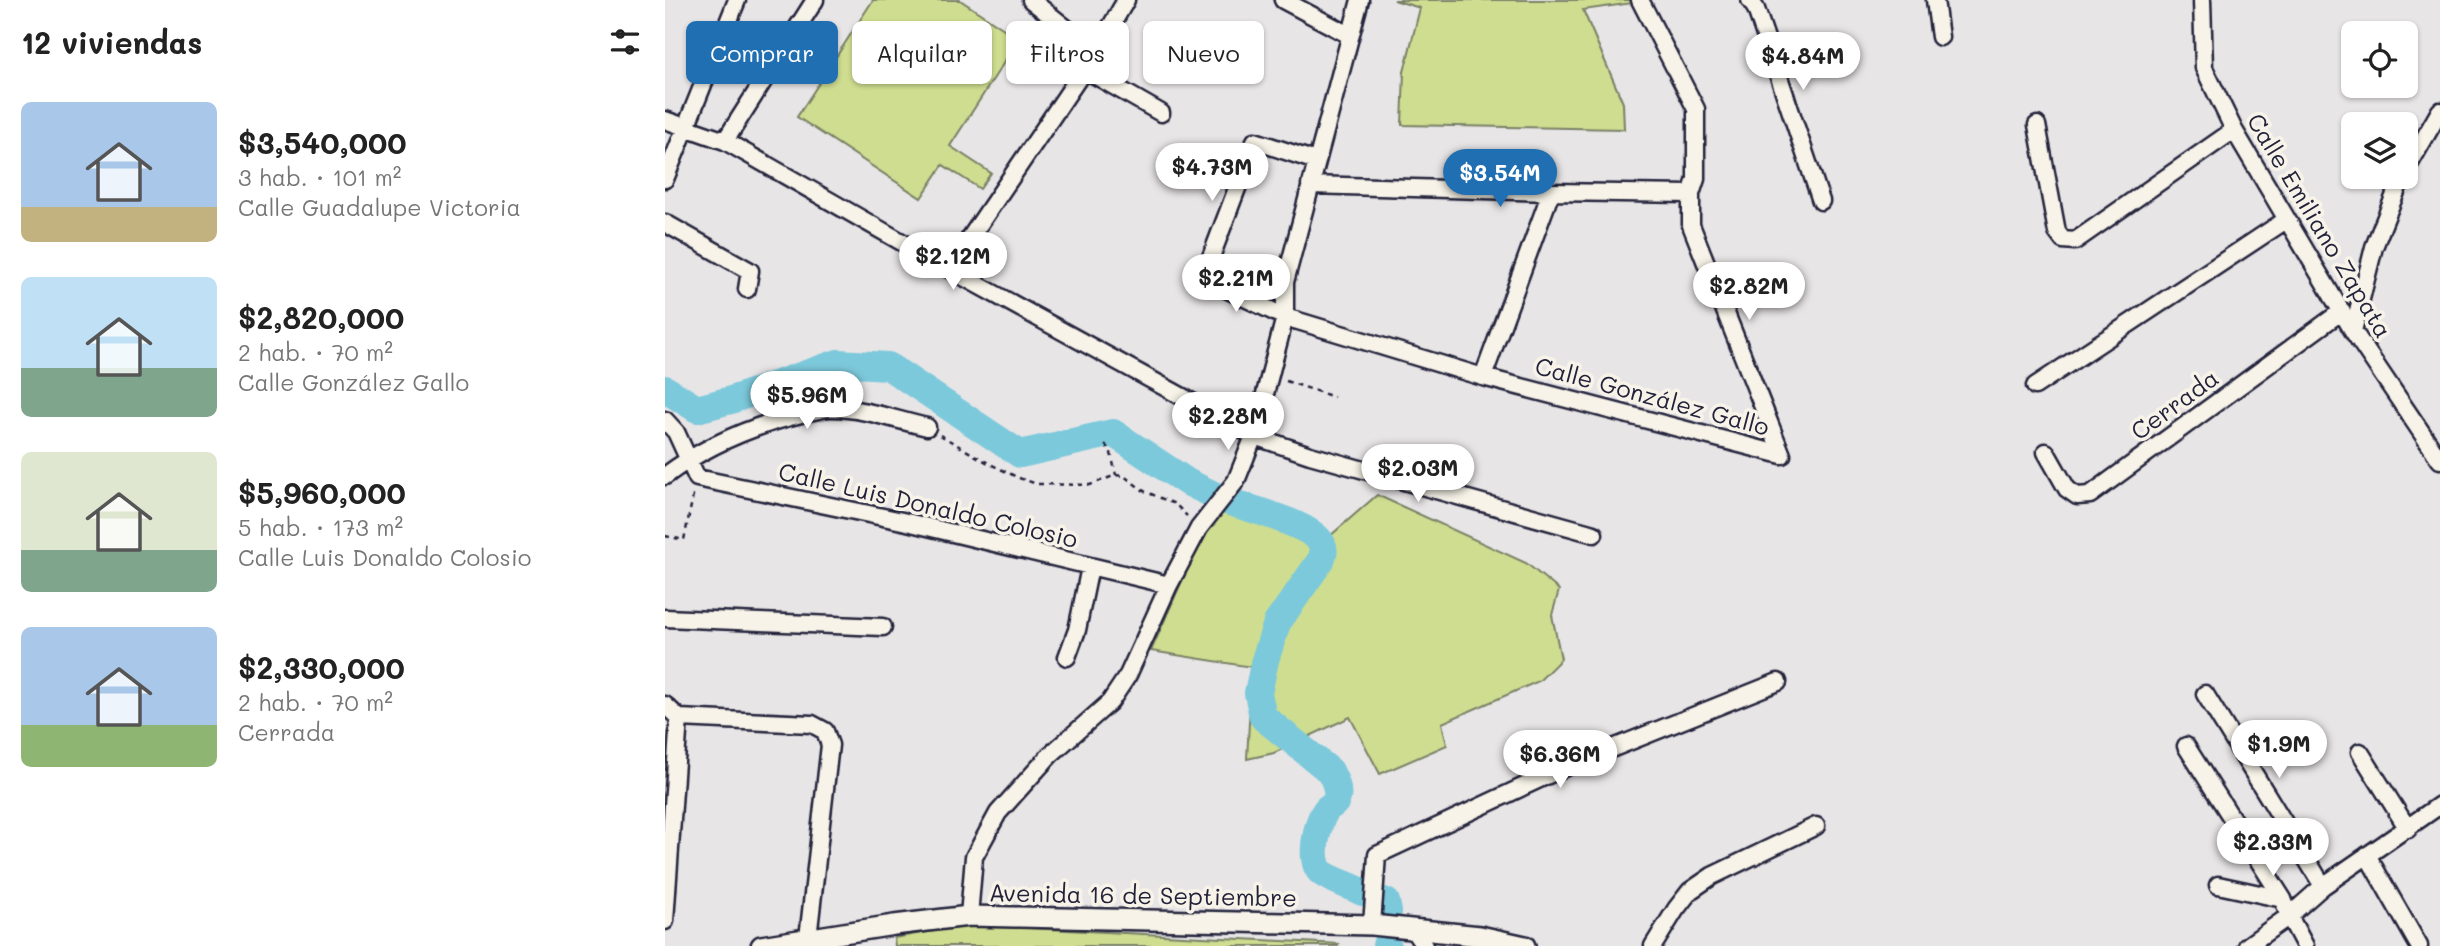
<!DOCTYPE html>
<html lang="es">
<meta charset="utf-8">
<style>
:root{--surface:#fff;--page:#f6f6f6;--text:#222;--muted:#767676;--accent:#1f6fb2}
body{margin:0;font-family:Mali,sans-serif;background:var(--page);color:var(--text);height:100vh;display:flex;flex-direction:column;font-size:26px;white-space:nowrap}
*{box-sizing:border-box;margin:0}
p{font-size:23px;color:var(--muted)}
.icon{flex:none;width:38px;height:38px;fill:none;stroke:currentColor;stroke-width:2;stroke-linecap:round;stroke-linejoin:round}
.map{position:relative;flex:1;overflow:hidden}
.drawer{display:flex;flex-direction:column;background:var(--surface);width:665px}
.drawer>*{flex:none}
.hud{position:absolute;left:21px;top:21px;width:665px;height:63px;display:flex;gap:14px}
.buttons{position:absolute;left:1676px;top:21px;display:grid;gap:14px}
.buttons a{display:grid;place-items:center;width:77px;height:77px;border-radius:10px;background:var(--surface);box-shadow:0 2px 5px #0004;font-size:35px}
.price{position:absolute;translate:-50% -60px;padding:0 16px;border-radius:24px;background:#fff;color:#222;font-size:23px;line-height:46px;filter:drop-shadow(0 2px 4px #0008)}
.price::after{content:'';position:absolute;left:50%;top:42px;width:21px;height:16px;margin-left:-10px;background:inherit;clip-path:polygon(0 0,100% 0,50% 100%)}
.price.current{background:var(--accent);color:#fff}
ul{padding:0;list-style:none}
li{display:flex;align-items:center;gap:21px;height:175px;padding:0 21px}
li span{display:grid;place-items:center;flex:none;width:196px;height:140px;border-radius:10px;color:#555}
li>.icon{margin-inline-start:auto}
span .icon{width:84px;height:84px;fill:#fffc;stroke-width:1}
li b{font-size:30px}
h2{display:flex;justify-content:space-between;align-items:center;height:84px;padding:0 21px;font-size:30px}
.tag{padding:0 24px;border-radius:10px;background:var(--surface);box-shadow:0 2px 5px #0004;font-size:24px;line-height:63px}
.tag.current{background:var(--accent);color:#fff}
main{display:flex;flex:1;min-height:0}
.map>svg:first-child{display:block}
</style>
<main>
<section class="drawer">
<h2>12 viviendas<svg class="icon" aria-label="filters" viewBox="0 0 24 24"><path d="M4 7h16M4 17h16"/><circle cx="9" cy="7" r="2"/><circle cx="15" cy="17" r="2"/></svg></h2>
<ul>
<li><span style="background:linear-gradient(#a9c7e8 75%,#c2b280 0)"><svg class="icon" aria-label="home" viewBox="0 0 24 24"><path d="M3 11l9-7 9 7M6 9v11h12V9"/></svg></span><div><b>$3,540,000</b><p>3 hab. · 101 m²</p><p>Calle Guadalupe Victoria</p></div></li>
<li><span style="background:linear-gradient(#bfe0f5 65%,#7fa58c 0)"><svg class="icon" aria-label="home" viewBox="0 0 24 24"><path d="M3 11l9-7 9 7M6 9v11h12V9"/></svg></span><div><b>$2,820,000</b><p>2 hab. · 70 m²</p><p>Calle González Gallo</p></div></li>
<li><span style="background:linear-gradient(#dfe7d0 70%,#7fa58c 0)"><svg class="icon" aria-label="home" viewBox="0 0 24 24"><path d="M3 11l9-7 9 7M6 9v11h12V9"/></svg></span><div><b>$5,960,000</b><p>5 hab. · 173 m²</p><p>Calle Luis Donaldo Colosio</p></div></li>
<li><span style="background:linear-gradient(#a9c7e8 70%,#8fb573 0)"><svg class="icon" aria-label="home" viewBox="0 0 24 24"><path d="M3 11l9-7 9 7M6 9v11h12V9"/></svg></span><div><b>$2,330,000</b><p>2 hab. · 70 m²</p><p>Cerrada</p></div></li>
</ul>
</section>
<div class="map">
<svg width="1775" height="946" viewBox="0 0 1775 946">
<rect width="100%" height="100%" fill="#e8e5e6"/>
<filter id="ink" filterUnits="userSpaceOnUse"><feTurbulence type="fractalNoise" baseFrequency=".0143" numOctaves="2"/><feDisplacementMap in="SourceGraphic" scale="14" xChannelSelector="R" yChannelSelector="G"/><feConvolveMatrix kernelMatrix="1 2 1 2 8 2 1 2 1" color-interpolation-filters="sRGB"/></filter>
<g filter="url(#ink)">
<path fill="#cedd90" stroke="#788066" stroke-width="2" d="M208 0H295L354 39 285 146 326 173 315 189 278 165 256 198 132 117Z
M729 0H968V3L918 10 958 103 959 129 737 125 739 72 755 8Z
M571 494 665 536 712 495 861 563 894 590 887 615 896 659 874 681 777 723 782 745 715 774 685 717 609 753 582 759 587 667 486 651 535 540Z
M303 925 674 944 673 946H230L229 938Z"/>
<g fill="none" stroke-linecap="round" stroke-linejoin="round">
<path stroke="#7cc9db" stroke-width="28" d="M0 389 32 409 66 400 173 363 223 366 355 454 448 433 522 482 547 494
M565 502C586 509 648 525 657 544 660 550 658 555 656 560L612 623 600 660 593 693 598 717 665 771C669 779 674 788 672 798 671 805 665 805 661 810 652 822 643 862 657 873 668 881 685 885 697 892
M710 898 721 902 723 912
M721 946 722 943"/>
<defs>
<path id="minor" d="M366 0 431 52
M618 0 684 35
M975 0 1031 109V179L1026 194V225L1117 455
M1085 0 1091 9 1156 201
M1270 0 1275 37
M1537 0 1539 68 1569 130 1688 331 1775 460
M419 69 496 113
M0 120 60 141 284 269 589 436 645 455 929 534
M1372 125 1392 232 1398 240 1410 241 1569 130
M60 141 150 0
M651 161 590 141 538 278 620 317 818 377 1117 455
M1741 170 1775 111
M0 179 72 0
M645 185 886 192 1026 194
M0 223 85 271 82 289
M284 269 431 52 461 0
M1688 331 1709 247 1737 177
M818 377 886 192
M1370 386 1621 220
M0 420 11 432 32 478 242 522 504 585
M1381 452 1402 489 1412 496 1425 495 1677 311
M0 476C40 446 87 426 136 414 146 412 157 408 167 408 198 408 231 420 262 427
M0 618 218 627
M402 657 412 630 425 567
M1540 694 1658 886
M0 705 14 718 147 724 160 731 165 745 143 938
M1521 746 1618 899
M1695 752 1743 829
M1702 855 1754 946
M1553 885 1618 899 1624 916 1640 946
M304 916 309 857 333 813 385 755 445 702 463 675 504 585 534 528 571 481 589 436 620 317V282L695 0
M0 921 14 718
M707 925 712 855 896 769 1113 682
M747 928 759 946
M988 946 1011 909 1025 891 1047 876 1151 826
M1582 946 1624 916 1658 886 1775 805"/>
<path id="major" d="M96 946 229 925 304 916 707 925 815 936 860 946"/>
</defs>
<use href="#minor" stroke="#22223b" stroke-width="21"/>
<use href="#major" stroke="#22223b" stroke-width="24"/>
<path stroke="#22223b" stroke-width="2.5" stroke-dasharray="5 5" stroke-linecap="butt" d="M621 381 669 397
M275 435 325 464 354 478 372 484 425 485 451 475 459 476 479 491 510 504 522 516
M440 444 446 453 451 475
M0 536 19 540 29 491"/>
<use href="#minor" stroke="#f7f3e8" stroke-width="16"/>
<use href="#major" stroke="#f7f3e8" stroke-width="19"/>
</g>
</g>
<g text-anchor="middle" stroke-width="7" stroke-linejoin="round" paint-order="stroke">
<g font-size="24" fill="#22223b" stroke="#f7f3e8">
<text transform="translate(1654 226) rotate(59)" y="8">Calle Emiliano Zapata</text>
<text transform="translate(987 397) rotate(15)" y="8">Calle González Gallo</text>
<text transform="translate(1510 405) rotate(-36)" y="8">Cerrada</text>
<text transform="translate(263 506) rotate(13)" y="8">Calle Luis Donaldo Colosio</text>
<text transform="translate(478 896) rotate(1)" y="8">Avenida 16 de Septiembre</text>
</g>
</g>
</svg>
<div class="buttons">
<a><svg class="icon" aria-label="locate" viewBox="0 0 24 24"><circle cx="12" cy="12" r="6"/><path d="M12 2v4M12 18v4M2 12h4M18 12h4"/></svg></a>
<a><svg class="icon" aria-label="layers" viewBox="0 0 24 24"><path d="M12 4l9 5-9 5-9-5zM3 14l9 5 9-5"/></svg></a>
</div>
<b class="price" style="left:1138px;top:92px">$4.84M</b>
<b class="price" style="left:547px;top:203px">$4.73M</b>
<b class="price current" style="left:835px;top:209px">$3.54M</b>
<b class="price" style="left:288px;top:292px">$2.12M</b>
<b class="price" style="left:571px;top:314px">$2.21M</b>
<b class="price" style="left:1084px;top:322px">$2.82M</b>
<b class="price" style="left:142px;top:431px">$5.96M</b>
<b class="price" style="left:563px;top:452px">$2.28M</b>
<b class="price" style="left:753px;top:504px">$2.03M</b>
<b class="price" style="left:1614px;top:780px">$1.9M</b>
<b class="price" style="left:895px;top:790px">$6.36M</b>
<b class="price" style="left:1608px;top:878px">$2.33M</b>
<div class="hud">
<a class="tag current">Comprar</a>
<a class="tag">Alquilar</a>
<a class="tag">Filtros</a>
<a class="tag">Nuevo</a>
</div>
</div>
</main>
